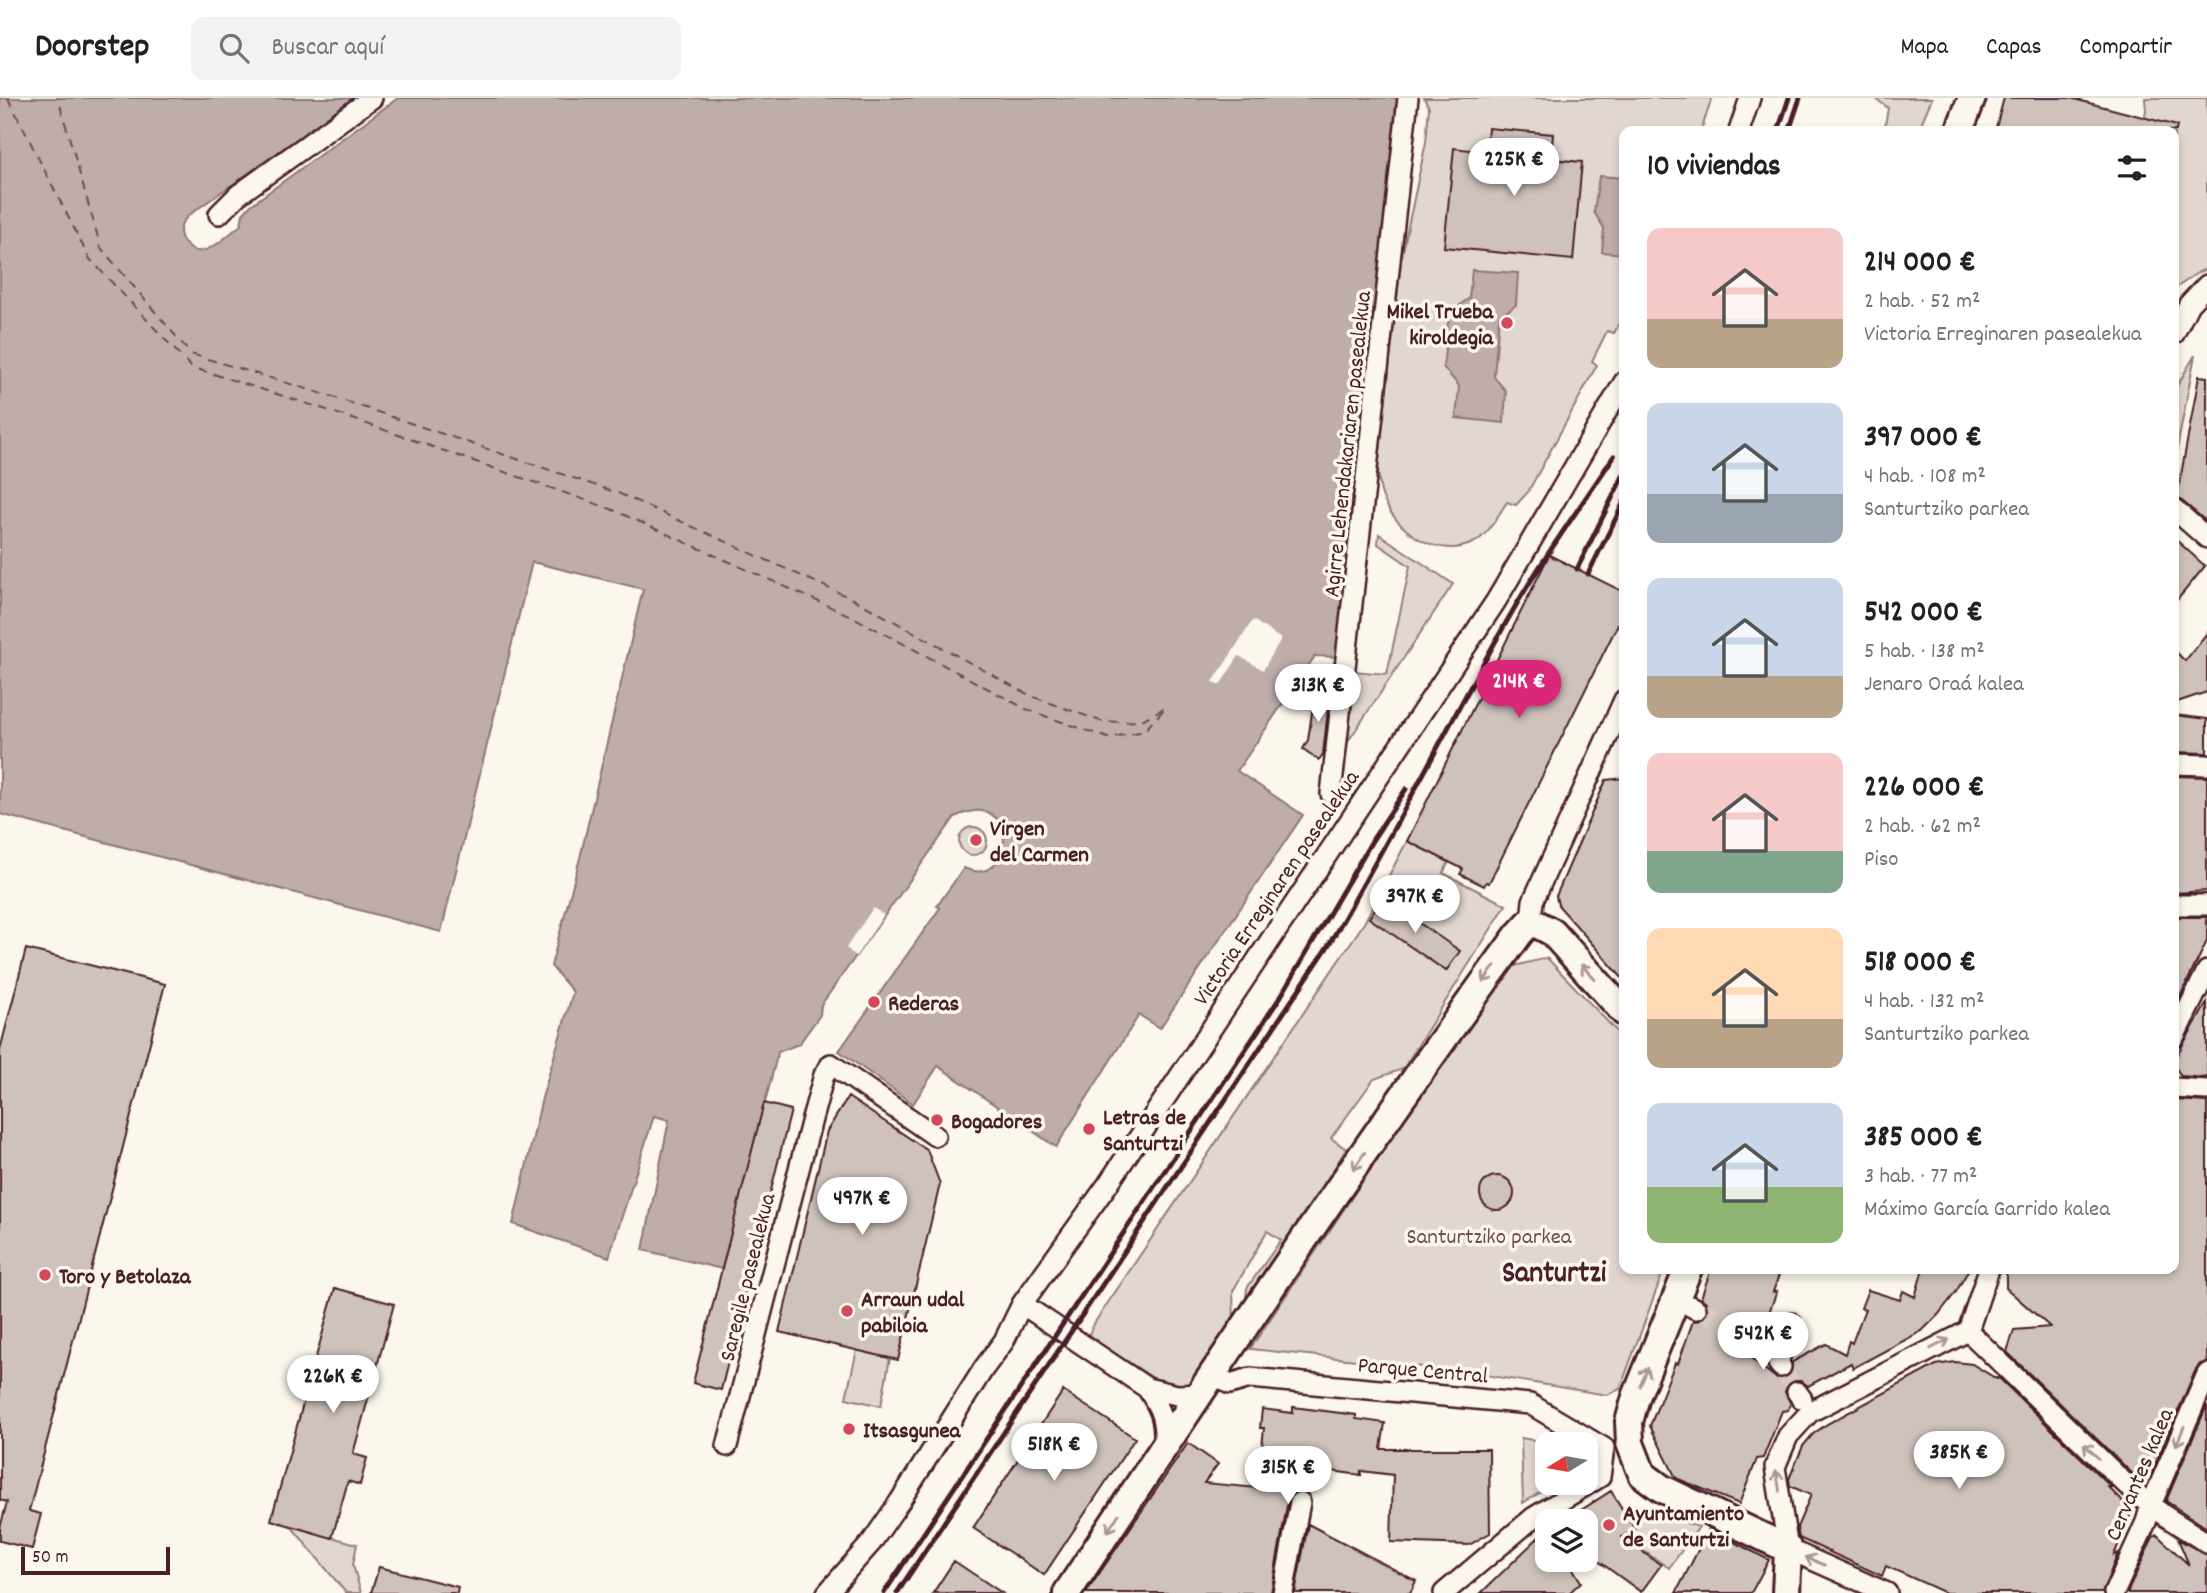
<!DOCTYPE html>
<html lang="es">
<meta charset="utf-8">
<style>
:root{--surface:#fff;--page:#f2f2f2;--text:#202124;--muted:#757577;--line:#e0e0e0;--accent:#db2777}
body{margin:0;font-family:Dekko,sans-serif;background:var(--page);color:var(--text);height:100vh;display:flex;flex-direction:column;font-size:26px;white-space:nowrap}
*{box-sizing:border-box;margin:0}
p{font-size:23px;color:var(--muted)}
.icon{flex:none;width:38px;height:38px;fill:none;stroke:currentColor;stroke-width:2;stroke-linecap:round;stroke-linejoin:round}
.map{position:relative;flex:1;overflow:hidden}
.details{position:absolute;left:1619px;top:28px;width:560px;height:1148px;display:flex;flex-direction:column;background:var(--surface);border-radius:14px;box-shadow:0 4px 10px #0003}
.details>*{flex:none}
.needle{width:46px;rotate:259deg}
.controls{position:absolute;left:1535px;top:1334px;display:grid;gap:14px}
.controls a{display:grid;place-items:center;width:63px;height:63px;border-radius:14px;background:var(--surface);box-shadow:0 4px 10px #0003;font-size:35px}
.scale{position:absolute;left:21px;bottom:18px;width:149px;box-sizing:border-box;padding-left:7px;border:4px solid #4a1f2b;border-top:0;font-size:19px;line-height:24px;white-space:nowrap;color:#4a1f2b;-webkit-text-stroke:5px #fbf7ec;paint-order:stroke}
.price{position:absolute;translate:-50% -60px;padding:0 16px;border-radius:24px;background:#fff;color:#222;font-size:23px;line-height:46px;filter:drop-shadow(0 2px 4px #0008)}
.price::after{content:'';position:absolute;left:50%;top:42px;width:21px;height:16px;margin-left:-10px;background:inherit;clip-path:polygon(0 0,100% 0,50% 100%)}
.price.current{background:var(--accent);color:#fff}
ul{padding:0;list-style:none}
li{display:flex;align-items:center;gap:21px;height:175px;padding:0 28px}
li span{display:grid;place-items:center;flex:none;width:196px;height:140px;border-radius:14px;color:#555}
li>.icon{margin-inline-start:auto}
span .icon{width:84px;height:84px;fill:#fffc;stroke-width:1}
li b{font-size:30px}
h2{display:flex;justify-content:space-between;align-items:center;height:84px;padding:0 28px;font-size:30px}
header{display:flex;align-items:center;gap:42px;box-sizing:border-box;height:98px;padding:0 35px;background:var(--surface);border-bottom:2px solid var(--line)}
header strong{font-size:33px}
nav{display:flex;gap:38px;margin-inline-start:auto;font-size:24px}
.search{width:490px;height:63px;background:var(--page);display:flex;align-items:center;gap:18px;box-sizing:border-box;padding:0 24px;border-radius:14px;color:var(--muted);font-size:26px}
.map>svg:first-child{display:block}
</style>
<header>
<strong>Doorstep</strong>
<div class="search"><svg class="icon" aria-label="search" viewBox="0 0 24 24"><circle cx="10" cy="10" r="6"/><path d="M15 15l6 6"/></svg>Buscar aquí</div>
<nav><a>Mapa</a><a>Capas</a><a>Compartir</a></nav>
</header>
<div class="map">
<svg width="2207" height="1495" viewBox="0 0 2207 1495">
<rect width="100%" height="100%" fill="#fbf7ec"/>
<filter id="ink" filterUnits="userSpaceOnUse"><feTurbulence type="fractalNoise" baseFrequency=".0143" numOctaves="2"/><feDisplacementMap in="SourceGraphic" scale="14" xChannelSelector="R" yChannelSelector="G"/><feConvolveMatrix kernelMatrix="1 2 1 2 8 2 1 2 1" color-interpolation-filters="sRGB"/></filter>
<g filter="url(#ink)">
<path fill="#e2d7d0" stroke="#967b7e" stroke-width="2" d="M1424 0H1712L1701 33H1624V217L1614 235 1607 233 1592 263 1597 267 1528 394 1516 407 1507 404C1498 417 1488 438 1473 445 1437 462 1394 432 1382 397 1379 389 1379 379 1378 371L1401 162 1426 44 1429 9Z
M1875 0H1932L1918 33H1884L1888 10Z
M2145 0H2207V171C2192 174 2187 186 2174 190V33H2142L2146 12Z
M2195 257 2175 361 2174 293Z
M1379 436 1453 486 1345 648 1353 573 1387 576 1410 468 1378 446Z
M959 743a14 14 0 1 1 28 0a14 14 0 1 1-28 0Z
M1407 743 1449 764 1443 775 1506 807 1403 971 1374 981 1331 1040 1346 1051 1309 1112 1245 1209 1247 1190 1281 1142 1267 1133 1233 1193 1234 1226 1195 1286 1181 1290 1167 1289 1088 1238 1095 1224 1364 825Z
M1547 860 1624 941V1171H1664L1620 1291 1607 1297 1462 1273 1250 1251 1506 870Z
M857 1252 890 1260 881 1308 846 1300Z
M1521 1340 1556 1346H1547V1384H1557L1523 1405Z
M1634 1407 1699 1429 1669 1470 1625 1440Z
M291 1428 357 1446 353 1467 361 1495H346Z"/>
<path fill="#bfadaa" stroke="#907477" stroke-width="2" d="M0 0H355L189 117C185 122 180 125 180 132 180 143 190 155 202 153 216 150 230 135 241 127L243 116 251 107 398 0H1398L1337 559 1315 558 1237 673 1303 717 1160 930 1139 917 1056 1049 938 968 913 1006 839 953 940 810 937 808 964 770C1015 793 1022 687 955 719L821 907 820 917 799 946 778 954 722 1171 643 1152 669 1022 654 1018 609 1159 513 1126 542 1000 573 894 551 868 580 760 643 491 532 464 441 834 0 716Z
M1599 78 1624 80V110L1620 113V118L1624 122V156L1602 154 1604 130 1594 114Z
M1472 172 1518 175 1516 207 1499 219 1494 279 1506 293 1504 325 1456 320 1459 288 1443 269 1449 216 1469 200Z"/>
<path fill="#fbf7ec" d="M1253 522 1281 541 1263 572 1239 558 1220 587 1213 584Z
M873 810 884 817 856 858 846 850Z"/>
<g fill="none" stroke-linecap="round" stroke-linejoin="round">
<path stroke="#6d4a51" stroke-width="2" stroke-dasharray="9 7" stroke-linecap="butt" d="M8 0 89 160 191 269 324 311 611 411 853 519 1028 612 1108 640 1144 633 1166 609 1140 623 1103 624 1031 598 855 502 618 395 330 298 191 256 101 150 58 0"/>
</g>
<path fill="#cfc2bc" stroke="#4a1f2b" stroke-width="2" d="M2004 0H2070L2177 28 2176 33H1995Z
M1488 30 1553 36 1551 61 1582 64 1573 162 1444 149 1454 50 1486 54Z
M2199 278 2207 279V424L2177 399Z
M2174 440 2205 468 2174 506Z
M1549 457 1624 494V514L1489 785 1486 784 1484 788 1460 776 1463 771 1407 743Z
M2207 535V594L2174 605V552L2185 563Z
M1323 589 1330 593 1323 656 1319 662 1303 651 1308 642 1315 594Z
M2174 617 2207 621V655L2174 654Z
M2174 678 2207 679V793L2174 795Z
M1624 680V882L1558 807 1556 798 1606 682Z
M1381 802 1396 809 1460 853 1446 873 1369 820Z
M2174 819H2207V843L2174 911Z
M26 851 165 886 29 1413 41 1416 32 1451 0 1443V1430L7 1404 0 1402V952Z
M2207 905V980L2181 978 2174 967V962Z
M848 999 927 1052 940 1086 898 1262 779 1234 827 1033Z
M2174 1002 2207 1004V1264L2200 1266 2196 1271 2151 1376 2149 1372 2147 1378 2138 1381 2007 1254 2014 1232 2050 1229 2006 1190V1171H2174Z
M764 1005 791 1012 721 1292 693 1285Z
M1480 1095a17 17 0 1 1 34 0a17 17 0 1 1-34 0Z
M1711 1171H1781L1773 1194 1777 1193 1752 1261 1776 1280 1782 1281 1792 1274V1264L1826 1246 1845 1256 1849 1243 1852 1245 1865 1211 1861 1210 1868 1192 1900 1202 1903 1193 1915 1199 1923 1171H1969L1956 1194 1938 1217 1922 1233 1853 1270 1851 1265 1808 1288 1801 1283 1789 1284 1785 1294 1791 1306 1788 1312 1782 1313 1763 1360 1757 1361 1739 1406 1676 1380 1650 1328 1675 1265 1678 1266 1693 1223 1702 1222 1707 1216V1205L1701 1200Z
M335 1190 394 1206 353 1356 367 1360 360 1387 348 1383 332 1440 271 1422Z
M1955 1264 1972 1266 1997 1281 1998 1279 2111 1389H2108L2132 1413 2114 1457 2118 1455 2102 1495H1946L1886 1468 1882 1478 1799 1440 1797 1429 1811 1397 1790 1388 1789 1381 1803 1348 1813 1336 1827 1326 1936 1267Z
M1063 1293 1135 1340 1044 1477 973 1430Z
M2207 1307V1430L2166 1403Z
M1293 1309 1356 1317V1321L1385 1325 1381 1351H1489L1490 1435 1469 1447 1391 1444 1393 1377 1361 1373V1377L1295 1368 1292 1395 1288 1402 1271 1495H1086L1188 1345 1218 1366 1204 1385 1268 1391 1272 1360 1261 1359 1264 1330H1260L1262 1311 1293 1315Z
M1611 1393 1635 1431 1622 1439 1661 1467 1641 1494 1586 1454V1423H1564Z
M1308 1426 1416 1483 1410 1495H1295Z
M1547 1431V1461H1567L1581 1484 1569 1495H1481Z
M1709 1431 1769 1462 1751 1495H1676Z
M2157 1437 2189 1467 2178 1441 2207 1457V1495H2127L2153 1439Z
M954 1463 1002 1495H933Z
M379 1469 458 1489 457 1495H371Z"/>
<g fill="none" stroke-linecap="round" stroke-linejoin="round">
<path stroke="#d8ccc5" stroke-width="19" stroke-dasharray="19 10" stroke-linecap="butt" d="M1696 1211 1761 1237
M1781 1269 1797 1294"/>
<defs>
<path id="street" d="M1739 33 1750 0
M219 116 238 97 372 0
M2174 236 2189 206 2207 187
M2174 411 2207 440
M2174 666 2207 667
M1331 696 1408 0
M2174 807H2207
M1531 823 1533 803 1624 602
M2174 939 2207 873
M2174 990 2207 992
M1022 1206 1147 1290 1177 1297 1201 1296
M1690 1208 1696 1211
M1968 1233 2135 1395 2165 1418 2207 1445
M1781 1269 1778 1265 1791 1225
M1226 1284 1230 1286 1250 1280 1530 1306 1604 1350 1600 1379 1534 1419 1444 1495
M1147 1290C1161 1311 1165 1321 1164 1347
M1797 1294 1802 1301
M727 1348 812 1021 824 977 831 966 935 1038
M827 1495 871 1445 900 1403 984 1270 1004 1243 1022 1206 1108 1086 1496 503 1624 284
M1283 1495 1300 1404
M1887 1495 1788 1451 1775 1369 1788 1338 1810 1314 1968 1233 1989 1171
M2114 1495 2146 1424 2151 1407 2207 1276"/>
<path id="secondary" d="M1959 33 1972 0
M1688 1171 1636 1299 1629 1324 1630 1345 1642 1376 1661 1390 1788 1451 1786 1495
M1067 1495C1214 1273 1362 1051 1519 836L1531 823 1552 834 1624 914"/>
</defs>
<use href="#street" stroke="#4a1f2b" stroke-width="24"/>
<use href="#secondary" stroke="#4a1f2b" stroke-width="32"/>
<use href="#street" stroke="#fbf7ec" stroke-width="19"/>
<use href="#secondary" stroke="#fbf7ec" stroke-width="26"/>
<path stroke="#4a1f2b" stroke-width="5" d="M1778 33 1789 0
M1789 33 1800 0
M1577 471 1624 376
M1588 476 1624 404
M884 1495 1281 898 1373 741 1406 691
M897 1495 1328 848C1391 741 1446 630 1507 523 1539 466 1578 412 1614 358"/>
</g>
<defs><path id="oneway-shaft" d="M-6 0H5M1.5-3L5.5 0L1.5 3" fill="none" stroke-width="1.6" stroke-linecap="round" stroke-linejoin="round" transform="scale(1.75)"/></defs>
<g stroke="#ab9695">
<use href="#oneway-shaft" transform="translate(1588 874) rotate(-132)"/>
<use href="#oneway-shaft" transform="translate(1489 876) rotate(126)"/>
<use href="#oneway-shaft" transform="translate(1359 1063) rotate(124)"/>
<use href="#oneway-shaft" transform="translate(1940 1246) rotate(-27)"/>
<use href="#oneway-shaft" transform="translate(1644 1279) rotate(-67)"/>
<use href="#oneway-shaft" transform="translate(2180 1338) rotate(113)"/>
<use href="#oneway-shaft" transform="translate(2091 1353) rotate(-136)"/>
<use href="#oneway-shaft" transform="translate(1778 1383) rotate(-99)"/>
<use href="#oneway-shaft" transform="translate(1113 1425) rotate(123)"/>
<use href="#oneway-shaft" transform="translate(1815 1463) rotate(-156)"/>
</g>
</g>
<g fill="#d1495b" stroke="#fbf7ec" stroke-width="2.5">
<circle cx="1507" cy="225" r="7"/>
<circle cx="976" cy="742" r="7"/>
<circle cx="874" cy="904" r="7"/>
<circle cx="937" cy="1022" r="7"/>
<circle cx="1089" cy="1031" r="7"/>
<circle cx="45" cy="1177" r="7"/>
<circle cx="847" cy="1213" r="7"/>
<circle cx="849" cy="1331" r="7"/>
<circle cx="1609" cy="1427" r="7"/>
</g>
<g text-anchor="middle" stroke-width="7" stroke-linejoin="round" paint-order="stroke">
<g font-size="23" font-weight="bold" fill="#4a1f2b" stroke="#fbf7ec" text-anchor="start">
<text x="1493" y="220" text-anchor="end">Mikel Trueba<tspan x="1493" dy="26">kiroldegia</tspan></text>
<text x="990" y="737">Virgen<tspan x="990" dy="26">del Carmen</tspan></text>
<text x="888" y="912">Rederas</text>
<text x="1103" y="1026">Letras de<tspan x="1103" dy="26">Santurtzi</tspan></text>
<text x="951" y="1030">Bogadores</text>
<text x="59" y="1185">Toro y Betolaza</text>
<text x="861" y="1208">Arraun udal<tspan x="861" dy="26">pabiloia</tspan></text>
<text x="863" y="1339">Itsasgunea</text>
<text x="1623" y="1422">Ayuntamiento<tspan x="1623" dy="26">de Santurtzi</tspan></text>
</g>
<g font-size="23" fill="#4a1f2b" stroke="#fbf7ec">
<text transform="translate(1346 346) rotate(-84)" y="8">Agirre Lehendakariaren pasealekua</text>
<text transform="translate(1275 789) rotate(-56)" y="8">Victoria Erreginaren pasealekua</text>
<text transform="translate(746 1179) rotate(-76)" y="8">Saregile pasealekua</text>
<text transform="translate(1423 1271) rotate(5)" y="8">Parque Central</text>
<text transform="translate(2138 1376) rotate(-67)" y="8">Cervantes kalea</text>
</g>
<g font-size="23" fill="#704d54" stroke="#fbf7ec">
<text x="1489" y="1145">Santurtziko parkea</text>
</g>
<g font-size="30" font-weight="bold" fill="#4a1f2b" stroke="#fbf7ec">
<text x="1554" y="1183">Santurtzi</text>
</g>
</g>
</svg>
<div class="controls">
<a><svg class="needle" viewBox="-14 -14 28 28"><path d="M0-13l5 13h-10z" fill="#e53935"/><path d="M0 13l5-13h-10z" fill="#757577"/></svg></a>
<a><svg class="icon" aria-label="layers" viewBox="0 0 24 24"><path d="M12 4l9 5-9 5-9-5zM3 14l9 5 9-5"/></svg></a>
</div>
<div class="scale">50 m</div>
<b class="price" style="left:1514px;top:100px">225K €</b>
<b class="price current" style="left:1519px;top:622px">214K €</b>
<b class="price" style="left:1318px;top:626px">313K €</b>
<b class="price" style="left:1415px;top:837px">397K €</b>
<b class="price" style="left:862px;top:1139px">497K €</b>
<b class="price" style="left:1763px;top:1274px">542K €</b>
<b class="price" style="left:333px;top:1317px">226K €</b>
<b class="price" style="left:1054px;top:1385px">518K €</b>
<b class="price" style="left:1959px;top:1393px">385K €</b>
<b class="price" style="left:1288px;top:1408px">315K €</b>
<section class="details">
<h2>10 viviendas<svg class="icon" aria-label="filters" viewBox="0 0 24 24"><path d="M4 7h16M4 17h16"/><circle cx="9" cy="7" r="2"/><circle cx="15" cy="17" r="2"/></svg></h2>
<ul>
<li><span style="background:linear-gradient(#f6c9c9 65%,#b9a48a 0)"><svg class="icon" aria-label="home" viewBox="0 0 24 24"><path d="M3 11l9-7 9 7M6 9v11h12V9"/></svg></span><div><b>214 000 €</b><p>2 hab. · 52 m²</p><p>Victoria Erreginaren pasealekua</p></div></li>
<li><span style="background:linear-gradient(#c9d6e8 65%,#9aa5b1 0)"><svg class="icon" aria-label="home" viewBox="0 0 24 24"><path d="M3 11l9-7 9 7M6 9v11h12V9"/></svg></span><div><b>397 000 €</b><p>4 hab. · 108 m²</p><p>Santurtziko parkea</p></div></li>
<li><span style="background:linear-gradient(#c9d6e8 70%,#b9a48a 0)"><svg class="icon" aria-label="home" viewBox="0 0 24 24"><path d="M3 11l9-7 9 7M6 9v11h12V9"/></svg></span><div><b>542 000 €</b><p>5 hab. · 138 m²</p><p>Jenaro Oraá kalea</p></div></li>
<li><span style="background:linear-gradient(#f6c9c9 70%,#7fa58c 0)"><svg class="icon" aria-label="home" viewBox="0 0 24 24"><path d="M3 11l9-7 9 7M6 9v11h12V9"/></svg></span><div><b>226 000 €</b><p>2 hab. · 62 m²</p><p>Piso</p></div></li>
<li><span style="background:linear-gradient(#ffd9b3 65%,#b9a48a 0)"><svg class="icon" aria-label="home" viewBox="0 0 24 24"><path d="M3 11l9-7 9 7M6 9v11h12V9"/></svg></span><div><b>518 000 €</b><p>4 hab. · 132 m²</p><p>Santurtziko parkea</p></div></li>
<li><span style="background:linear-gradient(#c9d6e8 60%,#8fb573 0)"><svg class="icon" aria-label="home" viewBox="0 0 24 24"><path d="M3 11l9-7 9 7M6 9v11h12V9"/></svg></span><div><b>385 000 €</b><p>3 hab. · 77 m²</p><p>Máximo García Garrido kalea</p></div></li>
</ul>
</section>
</div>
